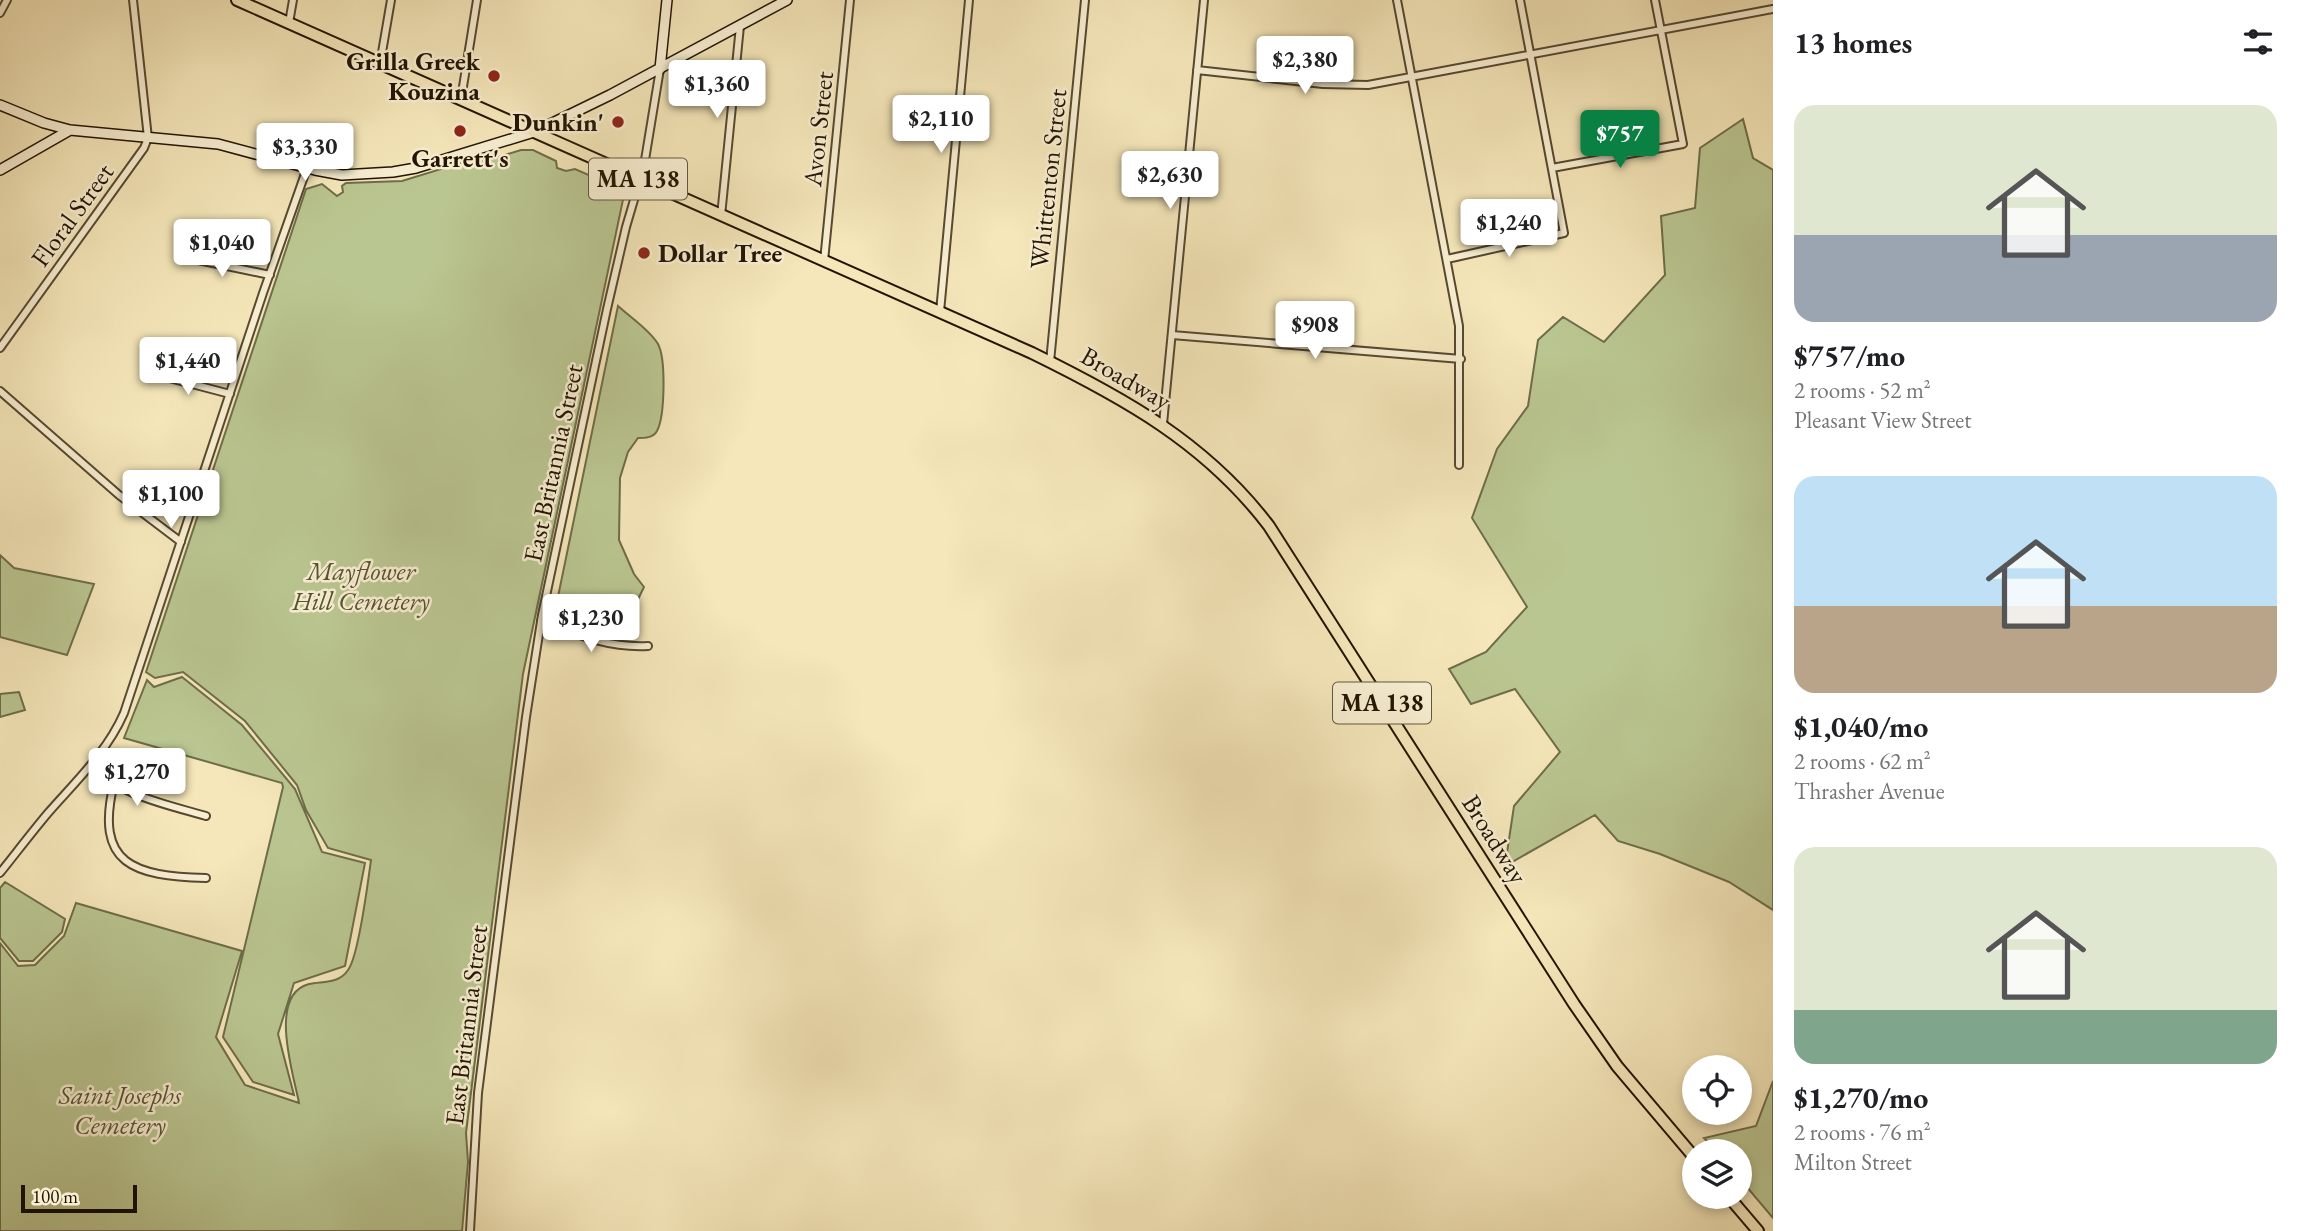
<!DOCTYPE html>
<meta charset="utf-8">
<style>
:root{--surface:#fff;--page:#f2f2f2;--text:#202124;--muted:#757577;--accent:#0b8043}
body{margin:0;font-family:"EB Garamond",serif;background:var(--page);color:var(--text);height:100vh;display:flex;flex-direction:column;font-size:26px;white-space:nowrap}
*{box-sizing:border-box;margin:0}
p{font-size:23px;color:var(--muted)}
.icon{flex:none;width:38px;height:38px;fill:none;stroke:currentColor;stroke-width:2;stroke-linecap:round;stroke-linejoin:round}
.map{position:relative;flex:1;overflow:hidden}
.side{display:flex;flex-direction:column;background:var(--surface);width:525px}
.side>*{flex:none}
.fabs{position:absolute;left:1682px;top:1055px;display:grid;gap:14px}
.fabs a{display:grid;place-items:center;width:70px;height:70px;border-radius:50%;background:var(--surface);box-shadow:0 4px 10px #0003;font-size:35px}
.scale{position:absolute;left:21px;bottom:18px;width:116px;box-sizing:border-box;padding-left:7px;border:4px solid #221402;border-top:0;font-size:19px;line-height:24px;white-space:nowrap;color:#221402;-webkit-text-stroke:5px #f8efd2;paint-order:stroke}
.price{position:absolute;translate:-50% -60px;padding:0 16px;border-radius:7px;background:#fff;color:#222;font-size:23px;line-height:46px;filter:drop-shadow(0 2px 4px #0008)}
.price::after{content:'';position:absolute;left:50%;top:42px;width:21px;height:16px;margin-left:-10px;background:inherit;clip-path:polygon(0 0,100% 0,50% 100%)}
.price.current{background:var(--accent);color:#fff}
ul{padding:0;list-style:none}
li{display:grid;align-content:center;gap:14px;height:371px;padding:0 21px}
li span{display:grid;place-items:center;height:217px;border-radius:21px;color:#555}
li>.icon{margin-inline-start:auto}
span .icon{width:126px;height:126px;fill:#fffc;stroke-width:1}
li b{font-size:30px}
h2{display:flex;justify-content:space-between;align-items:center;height:84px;padding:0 21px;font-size:30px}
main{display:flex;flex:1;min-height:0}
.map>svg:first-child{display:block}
</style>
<main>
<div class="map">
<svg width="1773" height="1231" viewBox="0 0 1773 1231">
<rect width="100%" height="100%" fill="#f5e7ba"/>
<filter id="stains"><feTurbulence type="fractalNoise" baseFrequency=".00286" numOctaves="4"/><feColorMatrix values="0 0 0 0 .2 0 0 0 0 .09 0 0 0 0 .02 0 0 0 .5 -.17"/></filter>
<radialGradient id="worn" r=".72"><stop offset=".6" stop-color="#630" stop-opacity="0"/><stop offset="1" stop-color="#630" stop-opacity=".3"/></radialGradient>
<path fill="#bac691" stroke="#6e6d4a" stroke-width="2" d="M1743 119 1753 158 1773 170V910L1729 882 1660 854 1618 841 1595 815 1505 866 1514 806 1560 752 1515 689 1471 704 1449 669 1486 652 1527 607 1472 518 1497 449 1528 406 1538 340 1563 317 1604 342 1665 275 1661 216 1695 208 1700 148Z
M521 150H533L556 161 557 168 566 171 575 169 621 189 624 195 523 674 466 1133 468 1162 462 1231H0V943L18 966 35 965 64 936 76 903 242 951 216 1037 245 1085 299 1103C294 1075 267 995 309 984 323 981 339 984 348 970 359 956 368 881 371 860L328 848 306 810 297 785 245 721 183 672 155 678 146 672 306 189 322 184 337 196 343 192 342 186 346 183 402 181 483 156 488 160Z
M618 306C630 317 650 330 658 344 666 359 665 416 657 431 653 438 645 438 638 438L628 452 620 478 619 540 634 574 644 587 616 644 595 639 554 616Z
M0 555 14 568 94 584 67 655 0 637Z
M182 677 242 725 295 789 322 852 365 863 345 966 294 983 278 1034 294 1095 253 1082 223 1037 283 787 282 783 124 738 147 680 154 687Z
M19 692 25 710 0 717V694Z
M5 882 65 919 62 932 33 961H19L0 938V888Z
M1773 1081V1218L1740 1179V1152L1716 1151 1704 1138 1756 1126Z"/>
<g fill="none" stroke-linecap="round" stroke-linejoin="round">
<defs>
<path id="street" d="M1397 0 1459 326V465
M0 13 7 0
M289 23 293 0
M380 64 391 0
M1197 70 1323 84 1368 85 1773 9
M461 99 477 0
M1552 168 1683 144 1655 0
M721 216 740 26
M179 256 270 275
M1447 259 1564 233 1520 0
M824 261 850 0
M940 312 969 0
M1172 335 1461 359
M0 348 144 148 148 138 133 0
M1050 362 1085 0
M154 374 230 394
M0 391 119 495 181 542
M1163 424 1204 0
M541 620C579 635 607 648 648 646
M92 764C113 794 172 806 206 816
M114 783C94 865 134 876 206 878
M0 873C16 853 32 832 48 813 76 781 107 752 124 713L263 293 307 168
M470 1231 478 1093 526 717 542 615 607 309 626 227 644 166 660 69"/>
<path id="secondary" d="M660 69 667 0
M0 105 44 123 70 130 218 144 315 170 342 175 393 172 416 168 534 132 610 95 787 0
M0 170 70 130"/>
<path id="primary" d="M237 0 1032 353C1124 398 1206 443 1269 526L1574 1004 1617 1066 1694 1157
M1729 1197 1758 1231"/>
</defs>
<use href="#street" stroke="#574930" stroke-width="10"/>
<use href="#secondary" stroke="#221402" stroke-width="12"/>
<use href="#primary" stroke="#221402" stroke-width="14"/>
<use href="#street" stroke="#f8efd2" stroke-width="6"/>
<use href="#secondary" stroke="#f8efd2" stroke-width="9"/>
<use href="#primary" stroke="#f5e7ba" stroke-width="10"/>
</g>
<g fill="#8f2418" stroke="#f8efd2" stroke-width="2.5">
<circle cx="494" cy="76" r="7"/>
<circle cx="618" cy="122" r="7"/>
<circle cx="460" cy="131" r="7"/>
<circle cx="644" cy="253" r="7"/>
</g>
<g text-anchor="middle" stroke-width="5" stroke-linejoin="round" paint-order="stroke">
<g fill="#f8efd2" stroke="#625640" stroke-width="2">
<rect x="589" y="158.5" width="98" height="41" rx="5"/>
<rect x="1333" y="682.5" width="98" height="41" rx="5"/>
</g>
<g font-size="24" font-weight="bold" fill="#221402">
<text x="638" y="187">MA 138</text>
<text x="1382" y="711">MA 138</text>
</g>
<g font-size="26" font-weight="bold" fill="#221402" stroke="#f8efd2" text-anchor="end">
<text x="480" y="70">Grilla Greek<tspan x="480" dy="30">Kouzina</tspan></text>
<text x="604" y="131">Dunkin'</text>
<text x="460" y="167" text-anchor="middle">Garrett's</text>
<text x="658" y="262" text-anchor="start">Dollar Tree</text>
</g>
<g font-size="26" fill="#221402" stroke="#f8efd2">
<text transform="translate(818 129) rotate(-84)" y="9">Avon Street</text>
<text transform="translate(1048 179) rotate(-84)" y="9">Whittenton Street</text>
<text transform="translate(72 215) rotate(-54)" y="9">Floral Street</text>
<text transform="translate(1126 378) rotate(30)" y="9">Broadway</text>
<text transform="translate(553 463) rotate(-78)" y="9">East Britannia Street</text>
<text transform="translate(1495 839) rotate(58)" y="9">Broadway</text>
<text transform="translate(466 1025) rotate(-83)" y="9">East Britannia Street</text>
</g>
<g font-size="26" font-style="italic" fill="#575234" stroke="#f8efd2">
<text x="361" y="580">Mayflower<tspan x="361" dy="30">Hill Cemetery</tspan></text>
<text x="120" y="1104">Saint Josephs<tspan x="120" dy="30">Cemetery</tspan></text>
</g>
</g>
<rect width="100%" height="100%" filter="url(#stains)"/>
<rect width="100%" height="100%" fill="url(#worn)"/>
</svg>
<div class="fabs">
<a><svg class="icon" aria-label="locate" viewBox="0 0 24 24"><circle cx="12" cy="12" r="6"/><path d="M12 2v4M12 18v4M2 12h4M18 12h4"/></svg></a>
<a><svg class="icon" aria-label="layers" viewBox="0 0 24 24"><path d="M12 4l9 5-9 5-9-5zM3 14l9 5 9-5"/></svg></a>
</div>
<div class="scale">100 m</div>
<b class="price" style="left:1305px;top:96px">$2,380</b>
<b class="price" style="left:717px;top:120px">$1,360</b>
<b class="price" style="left:941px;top:155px">$2,110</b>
<b class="price current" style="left:1620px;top:170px">$757</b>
<b class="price" style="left:305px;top:183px">$3,330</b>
<b class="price" style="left:1170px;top:211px">$2,630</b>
<b class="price" style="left:1509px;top:259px">$1,240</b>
<b class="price" style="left:222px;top:279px">$1,040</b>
<b class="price" style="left:1315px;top:361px">$908</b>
<b class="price" style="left:188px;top:397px">$1,440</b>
<b class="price" style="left:171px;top:530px">$1,100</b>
<b class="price" style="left:591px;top:654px">$1,230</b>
<b class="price" style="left:137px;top:808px">$1,270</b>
</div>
<section class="side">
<h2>13 homes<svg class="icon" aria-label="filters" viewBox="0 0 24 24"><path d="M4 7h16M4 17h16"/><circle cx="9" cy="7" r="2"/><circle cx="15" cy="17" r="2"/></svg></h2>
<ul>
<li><span style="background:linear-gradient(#dfe7d0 60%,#9aa5b1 0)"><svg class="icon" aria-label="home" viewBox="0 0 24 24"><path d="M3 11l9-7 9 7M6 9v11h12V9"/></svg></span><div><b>$757/mo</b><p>2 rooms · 52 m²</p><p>Pleasant View Street</p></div></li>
<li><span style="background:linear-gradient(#bfe0f5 60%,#b9a48a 0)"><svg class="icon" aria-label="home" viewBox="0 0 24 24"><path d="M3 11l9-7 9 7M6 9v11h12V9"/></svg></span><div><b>$1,040/mo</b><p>2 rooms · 62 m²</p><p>Thrasher Avenue</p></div></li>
<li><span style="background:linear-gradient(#dfe7d0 75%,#7fa58c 0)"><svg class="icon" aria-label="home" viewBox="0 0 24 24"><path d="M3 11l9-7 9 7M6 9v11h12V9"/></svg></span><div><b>$1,270/mo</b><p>2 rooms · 76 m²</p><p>Milton Street</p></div></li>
</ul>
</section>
</main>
